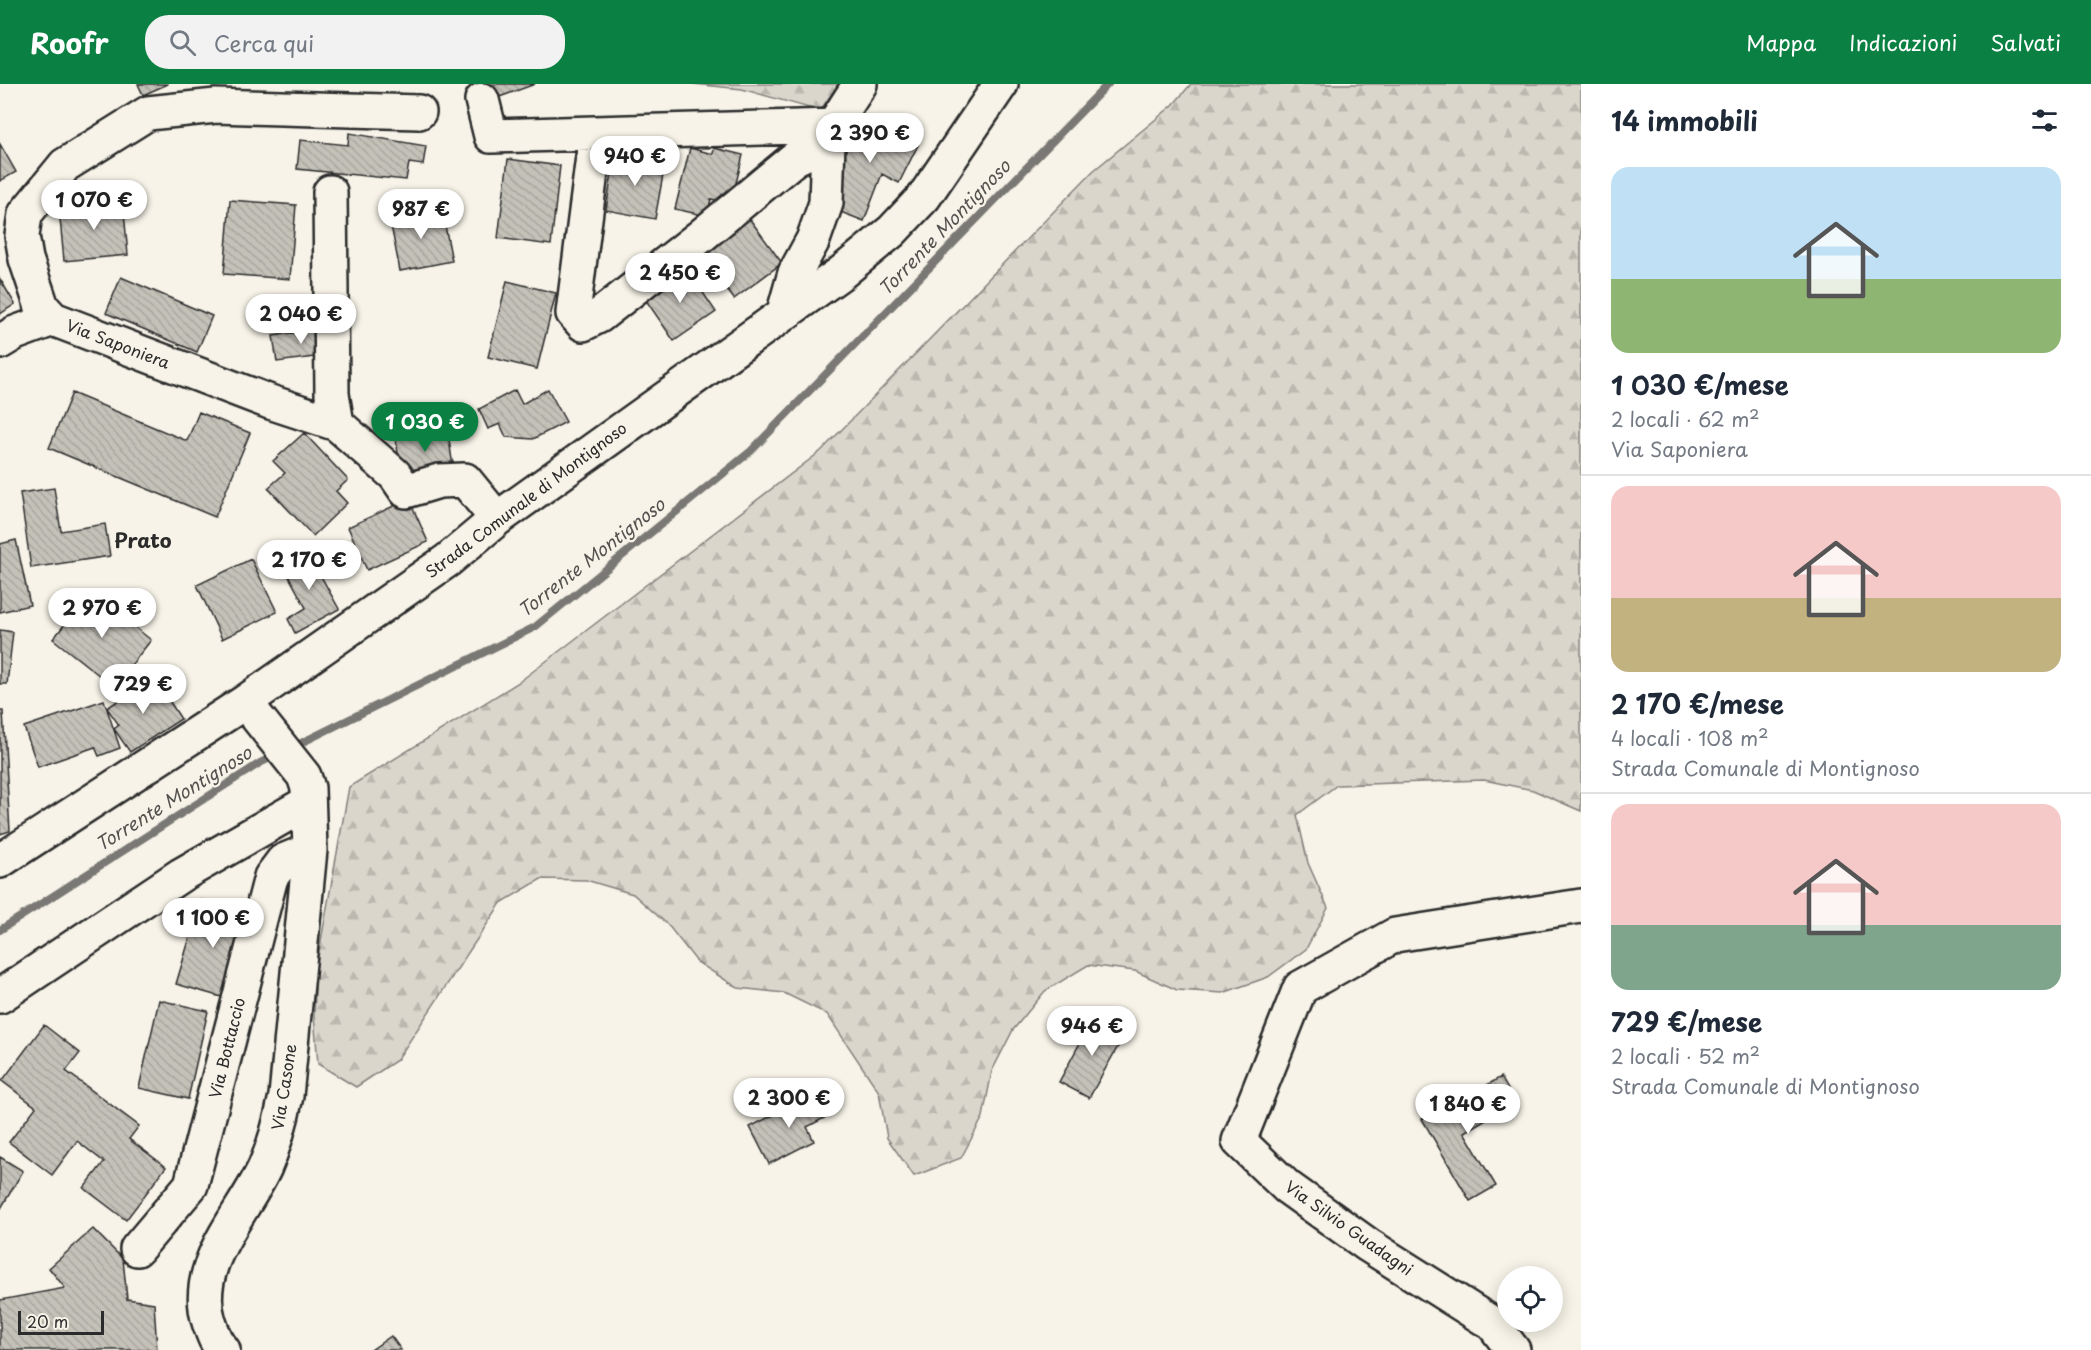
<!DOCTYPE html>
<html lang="it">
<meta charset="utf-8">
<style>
:root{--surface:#fff;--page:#f2f2f3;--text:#1f2937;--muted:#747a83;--line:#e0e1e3;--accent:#0b8043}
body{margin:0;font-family:"Playpen Sans",sans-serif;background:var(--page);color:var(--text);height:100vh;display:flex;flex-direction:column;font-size:22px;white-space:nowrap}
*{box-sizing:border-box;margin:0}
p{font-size:20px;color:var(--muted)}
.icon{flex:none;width:33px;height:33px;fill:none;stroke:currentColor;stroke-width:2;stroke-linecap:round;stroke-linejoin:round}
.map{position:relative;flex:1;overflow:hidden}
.drawer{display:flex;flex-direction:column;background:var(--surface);width:510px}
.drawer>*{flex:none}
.controls{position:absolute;left:1497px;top:1182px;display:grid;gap:12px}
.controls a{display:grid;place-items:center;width:66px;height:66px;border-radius:50%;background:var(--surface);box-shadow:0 3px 15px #0003;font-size:30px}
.scale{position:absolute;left:18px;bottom:15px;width:86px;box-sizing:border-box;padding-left:6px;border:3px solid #2b2b2b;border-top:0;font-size:16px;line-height:21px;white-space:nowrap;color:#2b2b2b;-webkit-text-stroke:4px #f7f3e8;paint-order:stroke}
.price{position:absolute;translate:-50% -51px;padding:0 14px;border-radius:21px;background:#fff;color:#222;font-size:20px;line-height:39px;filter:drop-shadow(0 2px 3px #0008)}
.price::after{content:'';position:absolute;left:50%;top:36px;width:18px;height:14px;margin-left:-9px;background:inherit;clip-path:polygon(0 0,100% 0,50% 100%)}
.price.current{background:var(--accent);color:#fff}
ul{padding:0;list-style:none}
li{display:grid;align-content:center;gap:12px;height:318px;padding:0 30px}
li+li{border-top:2px solid var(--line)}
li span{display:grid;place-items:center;height:186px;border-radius:18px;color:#555}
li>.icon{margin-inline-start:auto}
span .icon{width:108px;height:108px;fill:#fffc;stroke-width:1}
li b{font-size:26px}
h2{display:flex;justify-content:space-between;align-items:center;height:72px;padding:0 30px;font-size:26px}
header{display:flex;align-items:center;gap:36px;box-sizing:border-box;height:84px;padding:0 30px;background:var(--accent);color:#fff}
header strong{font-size:28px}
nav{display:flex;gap:33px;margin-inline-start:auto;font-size:21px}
.search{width:420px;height:54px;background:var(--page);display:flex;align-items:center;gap:15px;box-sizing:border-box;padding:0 21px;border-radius:24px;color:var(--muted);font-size:22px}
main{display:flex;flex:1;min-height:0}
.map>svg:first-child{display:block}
</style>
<header>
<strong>Roofr</strong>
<div class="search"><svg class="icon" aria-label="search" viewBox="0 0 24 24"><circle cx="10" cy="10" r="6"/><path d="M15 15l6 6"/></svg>Cerca qui</div>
<nav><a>Mappa</a><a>Indicazioni</a><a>Salvati</a></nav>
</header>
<main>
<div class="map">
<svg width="1581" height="1266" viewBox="0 0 1581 1266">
<defs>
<pattern id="forest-firs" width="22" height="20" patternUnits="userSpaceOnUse" patternTransform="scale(1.5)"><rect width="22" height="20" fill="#dad6cc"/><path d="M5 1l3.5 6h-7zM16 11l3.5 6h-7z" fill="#bbb8af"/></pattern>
<pattern id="building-back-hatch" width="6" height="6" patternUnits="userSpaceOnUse" patternTransform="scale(1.5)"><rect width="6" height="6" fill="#c4c1b9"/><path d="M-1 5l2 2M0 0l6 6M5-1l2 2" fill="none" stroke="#a9a69f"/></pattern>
</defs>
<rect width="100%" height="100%" fill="#f7f3e8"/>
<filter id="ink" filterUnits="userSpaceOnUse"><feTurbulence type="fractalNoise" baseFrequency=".0167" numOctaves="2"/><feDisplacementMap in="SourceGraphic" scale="12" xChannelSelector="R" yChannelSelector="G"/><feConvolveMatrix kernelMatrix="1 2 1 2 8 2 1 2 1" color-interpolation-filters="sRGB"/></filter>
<g filter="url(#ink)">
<path fill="url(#forest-firs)" stroke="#82807c" stroke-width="1.5" d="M693 0H838L820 27 742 5Z
M1191 0H1581V727L1533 706 1484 696 1337 701 1297 731 1308 779 1328 824 1306 865 1268 893 1223 909 1177 906 1135 887 1088 881 1045 907 1013 946 992 987 983 1033 961 1074 914 1092 887 1054 879 1008 827 930 784 909 738 904 697 878 668 841 633 810 586 796 541 795 501 819 397 976 356 1003 318 980 314 932 316 884 349 703 519 598 821 367 1093 87 1173 21Z"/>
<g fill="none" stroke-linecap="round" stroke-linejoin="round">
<path stroke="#7a7874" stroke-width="8" d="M289 665 535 543 751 367 1108 0
M0 846 260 679 278 670"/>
</g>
<path fill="url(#building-back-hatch)" stroke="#2b2b2b" stroke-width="1.5" d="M138 0H168L143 11Z
M488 0H535L494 15Z
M857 30 918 61 899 99 882 90 864 137 838 127 842 61Z
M349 49 426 62 423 81 409 79 406 96 297 85 300 56 348 61Z
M0 60 16 88 0 97Z
M690 64 713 70 714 64 743 71 731 119 711 115 707 132 675 125Z
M615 71 665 80 655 135 606 126Z
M508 75 560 82 551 161 498 154Z
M230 116 296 121 290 195 224 190Z
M123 117 128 171 64 177 59 124Z
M442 126 452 177 400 187 390 136Z
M749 134 782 179 734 215 700 171Z
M685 182 716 228 674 257 643 212Z
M121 193 212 232 197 268 106 229Z
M0 195 15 220 0 230Z
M507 197 556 209 537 285 488 273Z
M325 244 329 271 277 278 273 252Z
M548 305 566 338 533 355 506 353 500 340 488 345 479 325 515 306 522 320Z
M72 309 187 357 199 328 250 349 215 433 49 364Z
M447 341 454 390 402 395 395 349Z
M304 349 348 396 336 407 347 419 313 452 268 404 285 389 273 377Z
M54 404 61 447 105 440 110 472 31 484 20 409Z
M409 415 428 458 367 486 348 443Z
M16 456 30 521 0 528V460Z
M306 465 339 525 295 549 288 535 306 524 281 478Z
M251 475 277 528 222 555 197 501Z
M91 508 151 556 114 603 53 555Z
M0 546 13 548 7 600H0Z
M154 593 181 635 130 668 114 645 119 641 107 624Z
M104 616 120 664 99 672 95 663 38 683 24 643Z
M0 627H3L10 747 0 750Z
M201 816 249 830 225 914 176 900Z
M159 916 208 927 188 1015 139 1004Z
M1095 931 1126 948 1089 1014 1059 998Z
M44 941 80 969 66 987 139 1042 129 1055 166 1083 126 1136 84 1104 104 1078 77 1057 52 1091 9 1058 36 1023 2 997Z
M1501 993 1515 1018 1464 1048 1496 1102 1470 1117 1422 1035 1440 1024 1442 1027Z
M816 1009 828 1032 807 1043 814 1057 769 1080 750 1043Z
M0 1073 23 1087 0 1126Z
M93 1145 123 1175 127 1215 154 1219 157 1266H0V1216L65 1204 49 1184Z
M391 1252 401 1266H371Z"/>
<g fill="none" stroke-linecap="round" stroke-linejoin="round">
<defs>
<path id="minor" d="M482 16 491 52 833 42
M419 28 216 22 148 29 65 81 25 130 22 152 26 175 42 223 53 235 270 318 337 340 395 391 406 407 439 397 465 396 497 435
M596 49 573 229 583 240 599 232 701 152 794 75 828 58
M330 108 332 310 337 340
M784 228 795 189 813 156 826 119 828 58 833 42 860 0
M0 258 15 249 53 235
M0 777 245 618 448 476 497 435 841 189 892 147 924 113 1001 0
M0 912 181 791 307 719
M137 1165 191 1101 271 793 283 777 310 766
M223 1266C215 1257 213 1249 209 1238 191 1181 243 1131 265 1083 275 1060 281 1037 286 1012L310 766 308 704 304 692 245 618
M1513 1266 1493 1240 1368 1161 1287 1103 1239 1057 1300 904 1395 851 1581 822"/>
</defs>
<use href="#minor" stroke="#2b2b2b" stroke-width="38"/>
<use href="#minor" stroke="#f7f3e8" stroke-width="33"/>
</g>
</g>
<g text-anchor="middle" stroke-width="4.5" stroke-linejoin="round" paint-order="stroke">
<g font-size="16" fill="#2b2b2b" stroke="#f7f3e8">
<text transform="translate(118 260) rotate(21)" y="6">Via Saponiera</text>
<text transform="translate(526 416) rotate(-37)" y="6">Strada Comunale di Montignoso</text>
<text transform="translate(227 964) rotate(-76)" y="6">Via Bottaccio</text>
<text transform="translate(284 1003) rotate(-81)" y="6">Via Casone</text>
<text transform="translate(1349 1144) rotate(35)" y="6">Via Silvio Guadagni</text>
</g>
<g font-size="18" font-style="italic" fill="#53524f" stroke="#f7f3e8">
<text transform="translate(945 144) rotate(-46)" y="6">Torrente Montignoso</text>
<text transform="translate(592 474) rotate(-38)" y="6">Torrente Montignoso</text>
<text transform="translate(174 715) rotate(-32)" y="6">Torrente Montignoso</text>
</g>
<g font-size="20" font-weight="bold" fill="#2b2b2b" stroke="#f7f3e8">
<text x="143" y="464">Prato</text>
</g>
</g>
</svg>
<div class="controls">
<a><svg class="icon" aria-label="locate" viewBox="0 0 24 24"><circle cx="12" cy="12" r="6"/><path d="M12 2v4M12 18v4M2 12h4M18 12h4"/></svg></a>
</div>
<div class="scale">20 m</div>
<b class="price" style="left:870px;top:80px">2 390 €</b>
<b class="price" style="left:635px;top:103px">940 €</b>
<b class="price" style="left:94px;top:147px">1 070 €</b>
<b class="price" style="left:421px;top:156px">987 €</b>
<b class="price" style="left:680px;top:220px">2 450 €</b>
<b class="price" style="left:301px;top:261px">2 040 €</b>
<b class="price current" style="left:425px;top:369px">1 030 €</b>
<b class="price" style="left:309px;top:507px">2 170 €</b>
<b class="price" style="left:102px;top:555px">2 970 €</b>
<b class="price" style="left:143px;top:631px">729 €</b>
<b class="price" style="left:213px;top:865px">1 100 €</b>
<b class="price" style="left:1092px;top:973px">946 €</b>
<b class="price" style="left:789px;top:1045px">2 300 €</b>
<b class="price" style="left:1468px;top:1051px">1 840 €</b>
</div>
<section class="drawer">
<h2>14 immobili<svg class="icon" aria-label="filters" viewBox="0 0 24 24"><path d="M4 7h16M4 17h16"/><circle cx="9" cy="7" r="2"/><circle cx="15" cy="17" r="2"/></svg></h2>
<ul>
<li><span style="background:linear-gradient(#bfe0f5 60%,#8fb573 0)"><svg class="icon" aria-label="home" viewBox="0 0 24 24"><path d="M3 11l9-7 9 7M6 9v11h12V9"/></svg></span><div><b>1 030 €/mese</b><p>2 locali · 62 m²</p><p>Via Saponiera</p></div></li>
<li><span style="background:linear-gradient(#f6c9c9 60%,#c2b280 0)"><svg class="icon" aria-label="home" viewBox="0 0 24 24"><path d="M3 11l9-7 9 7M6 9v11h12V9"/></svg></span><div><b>2 170 €/mese</b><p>4 locali · 108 m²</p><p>Strada Comunale di Montignoso</p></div></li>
<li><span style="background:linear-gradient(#f6c9c9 65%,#7fa58c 0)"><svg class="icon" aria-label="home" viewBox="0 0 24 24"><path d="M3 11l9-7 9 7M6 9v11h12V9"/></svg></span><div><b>729 €/mese</b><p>2 locali · 52 m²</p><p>Strada Comunale di Montignoso</p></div></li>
</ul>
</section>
</main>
